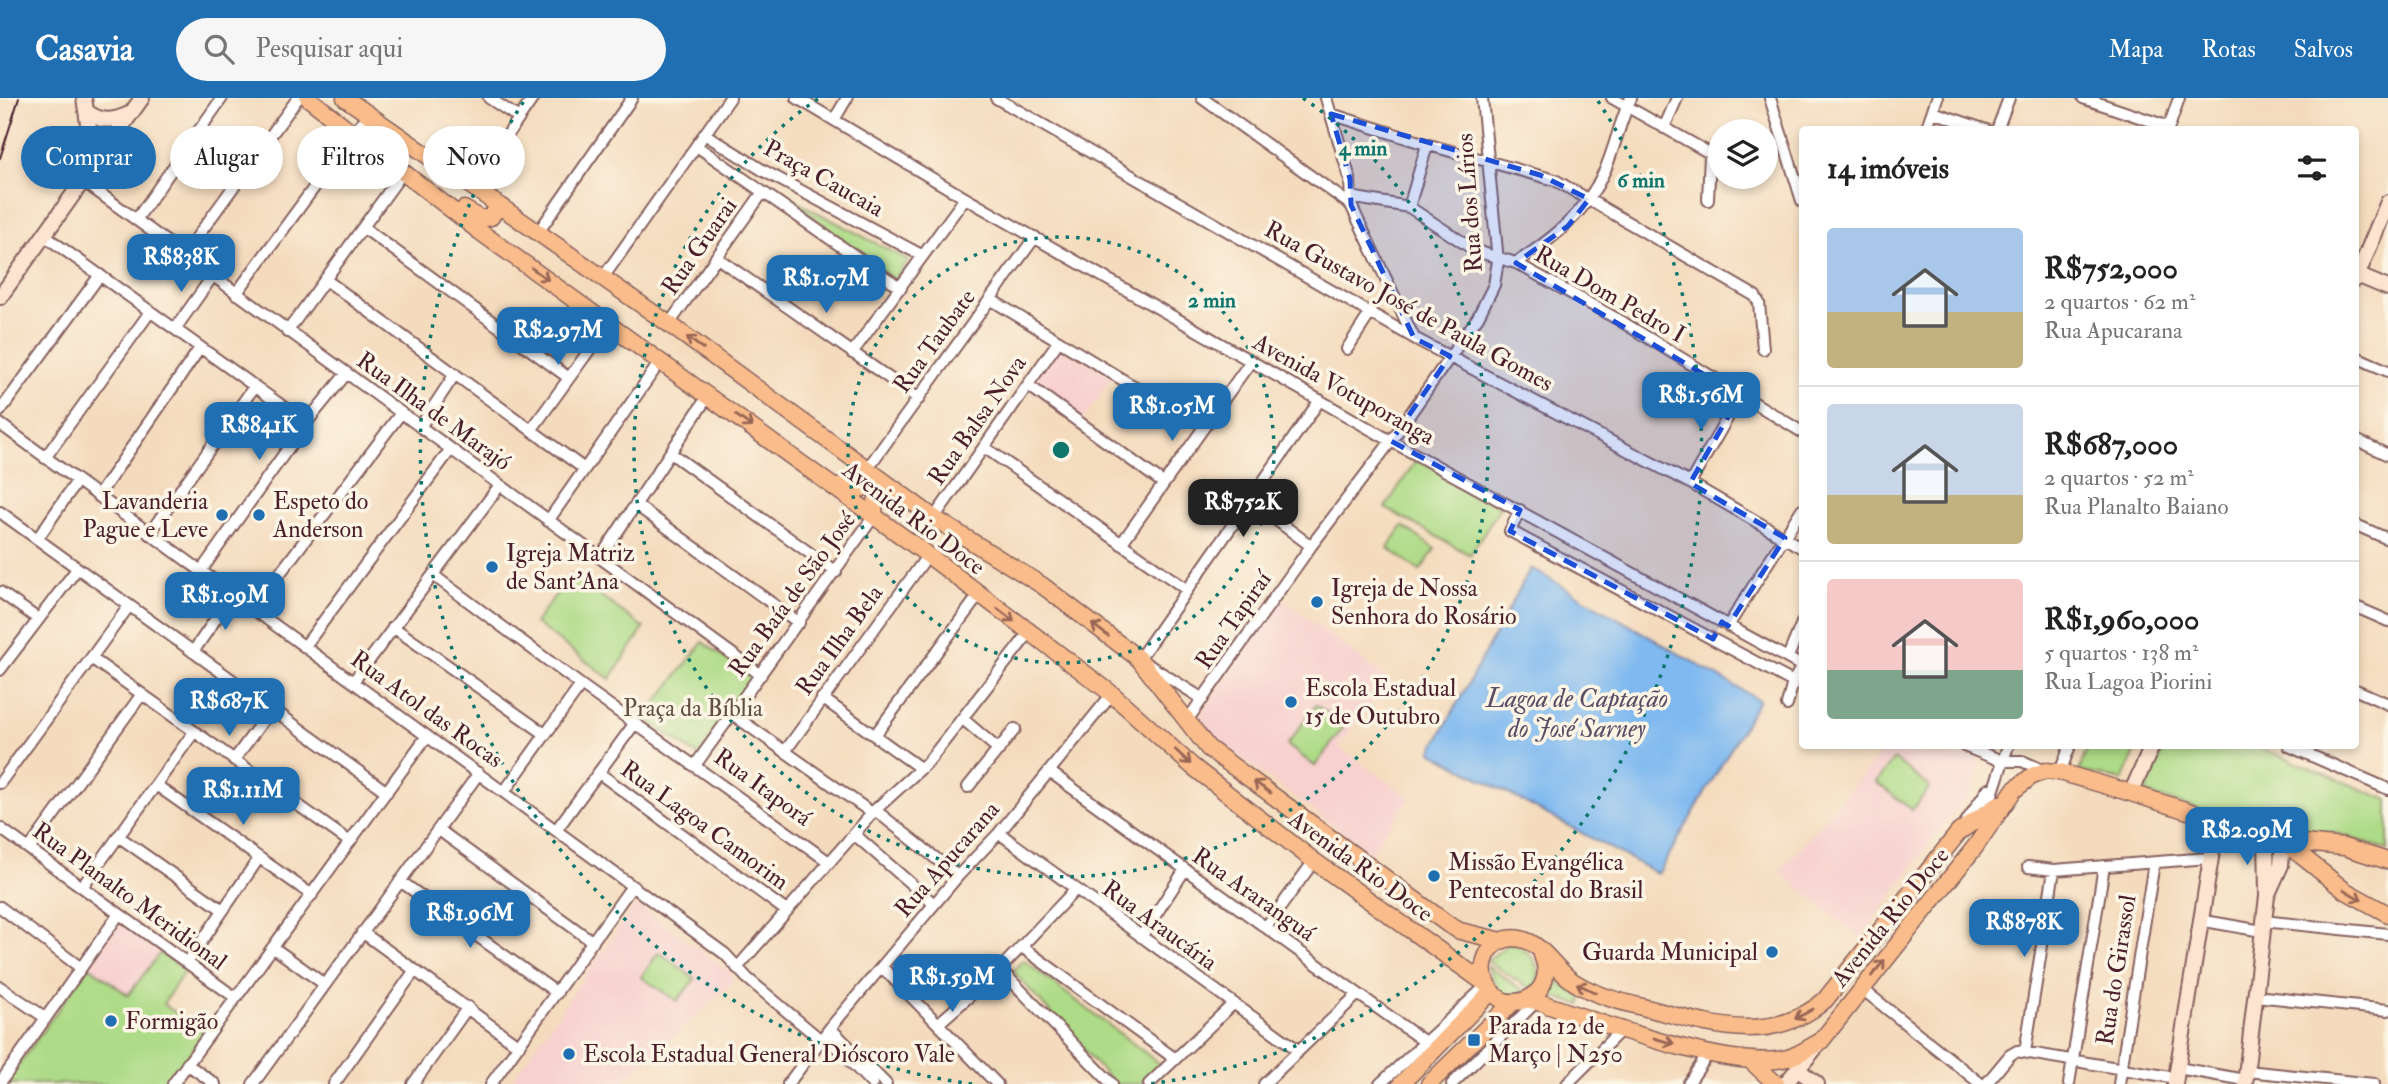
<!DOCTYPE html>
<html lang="pt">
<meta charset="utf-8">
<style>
:root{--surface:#fff;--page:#f6f6f6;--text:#222;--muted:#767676;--line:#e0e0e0;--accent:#1f6fb2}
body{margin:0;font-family:"IM FELL Double Pica",serif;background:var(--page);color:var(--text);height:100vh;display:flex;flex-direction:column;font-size:26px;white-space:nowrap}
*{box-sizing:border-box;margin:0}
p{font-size:23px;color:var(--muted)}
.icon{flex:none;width:38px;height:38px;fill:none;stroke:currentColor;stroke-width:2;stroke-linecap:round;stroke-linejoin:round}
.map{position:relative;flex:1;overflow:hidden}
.panel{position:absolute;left:1799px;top:28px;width:560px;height:623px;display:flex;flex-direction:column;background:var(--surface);border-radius:7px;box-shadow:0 4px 10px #0003}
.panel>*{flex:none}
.banner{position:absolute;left:21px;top:28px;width:665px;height:63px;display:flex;gap:14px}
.controls{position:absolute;left:1708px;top:21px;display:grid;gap:14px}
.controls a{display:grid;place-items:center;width:70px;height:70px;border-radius:50%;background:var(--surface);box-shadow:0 4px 10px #0003;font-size:35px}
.price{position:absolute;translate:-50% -60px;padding:0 16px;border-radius:14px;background:var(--accent);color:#fff;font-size:23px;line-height:46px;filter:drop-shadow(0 2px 4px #0008)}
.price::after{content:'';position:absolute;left:50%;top:42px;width:21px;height:16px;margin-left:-10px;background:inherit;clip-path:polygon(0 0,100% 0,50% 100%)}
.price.current{background:#222;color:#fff}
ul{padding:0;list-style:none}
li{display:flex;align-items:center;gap:21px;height:175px;padding:0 28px}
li+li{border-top:2px solid var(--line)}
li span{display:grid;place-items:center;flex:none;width:196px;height:140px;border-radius:7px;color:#555}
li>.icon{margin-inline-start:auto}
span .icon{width:84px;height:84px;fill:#fffc;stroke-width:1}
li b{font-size:30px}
h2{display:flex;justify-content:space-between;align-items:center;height:84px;padding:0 28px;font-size:30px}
.pill{padding:0 24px;border-radius:32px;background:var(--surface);box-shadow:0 4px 10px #0003;font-size:24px;line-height:63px}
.pill.current{background:var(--accent);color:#fff}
header{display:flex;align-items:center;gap:42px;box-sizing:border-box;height:98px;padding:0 35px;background:var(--accent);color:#fff}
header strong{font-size:33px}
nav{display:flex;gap:38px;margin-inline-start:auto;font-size:24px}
.search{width:490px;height:63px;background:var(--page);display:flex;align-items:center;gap:18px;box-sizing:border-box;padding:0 24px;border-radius:38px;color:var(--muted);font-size:26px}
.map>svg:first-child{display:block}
</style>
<header>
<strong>Casavia</strong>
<div class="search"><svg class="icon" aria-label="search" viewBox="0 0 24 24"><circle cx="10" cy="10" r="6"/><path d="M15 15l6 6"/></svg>Pesquisar aqui</div>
<nav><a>Mapa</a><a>Rotas</a><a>Salvos</a></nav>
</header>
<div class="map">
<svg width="2388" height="986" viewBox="0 0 2388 986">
<rect width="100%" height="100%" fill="#fcf5e5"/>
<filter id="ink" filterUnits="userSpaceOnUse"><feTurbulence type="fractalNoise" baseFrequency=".0143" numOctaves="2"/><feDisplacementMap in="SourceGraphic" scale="14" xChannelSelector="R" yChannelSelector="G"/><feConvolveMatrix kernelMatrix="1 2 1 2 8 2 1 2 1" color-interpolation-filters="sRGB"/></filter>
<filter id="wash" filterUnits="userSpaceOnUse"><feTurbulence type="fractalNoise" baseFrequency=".00686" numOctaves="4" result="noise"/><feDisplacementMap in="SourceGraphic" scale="28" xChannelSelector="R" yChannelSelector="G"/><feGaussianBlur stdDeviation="1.57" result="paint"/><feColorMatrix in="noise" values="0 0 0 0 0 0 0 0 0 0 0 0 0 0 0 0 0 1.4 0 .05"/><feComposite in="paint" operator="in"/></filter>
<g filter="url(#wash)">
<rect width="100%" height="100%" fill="#f4dbbd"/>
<path fill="#f7d0cf" d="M1055 247 1112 278 1080 327 1027 290Z
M1280 499 1387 581 1339 649 1410 700 1370 754 1195 626Z
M1888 648H1950L1981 662 1971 694 1932 741 1861 840 1779 774Z
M636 806 731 875 733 884 620 986H509Z
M121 825 160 855 128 898 89 868Z"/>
<path fill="#aedb87" stroke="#7c7d59" stroke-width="2" d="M788 99 908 162 894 182Z
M1417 361 1500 409 1470 457 1385 410Z
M1403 428 1435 451 1420 473 1388 450Z
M571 476 644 530 610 581 535 525Z
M703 544 753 581 699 658 644 620Z
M1316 607 1345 627 1315 668 1287 647Z
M2088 648H2138L2123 682 2079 673Z
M2165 648H2256L2388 702V752L2333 734H2276L2145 695Z
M1894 661 1930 689 1912 712 1876 684Z
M1510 845C1530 852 1548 870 1532 892L1487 863Z
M659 854 695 881 677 903 641 879Z
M160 855 185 872 163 906 204 935 168 986H5L89 868 128 897Z
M1023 862 1161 967 1140 986H1114L1013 873Z
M1486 867 1528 896 1503 900Z
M1551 879 1582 900 1581 907 1545 896Z"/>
<path fill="#7fb9f0" stroke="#646c8e" stroke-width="2" d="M1531 470 1759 602 1658 776 1431 654Z"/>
</g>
<g filter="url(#ink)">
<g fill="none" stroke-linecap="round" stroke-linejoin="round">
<defs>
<path id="street" d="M489 0 519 20
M797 0 965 100 1391 343 1802 568
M996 0 1414 240 1690 385 1802 450
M1202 0 1351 107
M1326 0 1350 81 1351 107 1414 240
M1612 0 1720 61
M1770 0 1802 103
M2083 0 2169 29
M1933 14 1986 32
M1331 16 1429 47 1555 82 1755 198 1759 205 1763 251
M834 22 847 0
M1664 30 1677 0
M1926 32 1937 0
M1997 32 2009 0
M2168 32 2179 0
M706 37 764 73 923 158
M698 49 901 190
M83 83 761 577
M471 90 533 0
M1350 99 1409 109 1476 153 1516 165 1619 222 1802 334
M1708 102 1710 57
M1409 109 1427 47
M136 122 222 0
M364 130 569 280
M537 136 632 0
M45 138 306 325
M184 157 298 0
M716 159 919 301
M1516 165C1554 140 1586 115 1605 72 1615 49 1620 23 1631 0
M602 181 730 0
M326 182 583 370
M236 196 368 16
M990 201 1128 285 1206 326
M669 226 763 94
M175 231 212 179
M287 234 403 74
M1347 251 1371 214
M852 255 965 100
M2356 259 2388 273
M1028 287 1163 385
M0 313 100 177
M0 326 725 856 747 880 821 942
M420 329 455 276
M532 331 609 225
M2356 342 2388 357
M984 349 1186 491
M672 356 836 474
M45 360 150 214
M867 371 1035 139
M1690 385 1740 298
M98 398 200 250
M1251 403 1311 448
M636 407 799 525
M1520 412 1510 433 1793 584
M0 414 387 694
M548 423 660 264
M931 424 1058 244
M2356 427 2388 441
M149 436 254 289
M38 440 77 383
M1121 446 1251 263
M600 460 708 298
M201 473 306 325 346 276
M433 477 581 587 829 764
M0 494 38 521
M2356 509 2388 523
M253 511 401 315
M1728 528 1802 411
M393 529 545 636
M305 548 451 351
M193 554 232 497
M1788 559 1802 525
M91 560 350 744
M0 572 77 471
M353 584 500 387
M2356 592 2388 606
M822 600 920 670
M1203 601 1139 561 1320 302
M1787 607 1793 584 1802 568
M732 616 872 715
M963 621 999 652
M1186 624 1311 448 1391 343 1478 219 1494 187 1498 163 1482 0
M875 637 979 497
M1964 648 2002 663H2022L2045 673
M2289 648 2388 691
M786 652 928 457
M234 662 272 610
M696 666 874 418
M1050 674 1436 952
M2060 674 2070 648
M599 675 785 812
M0 685 129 508
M156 687 312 797
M968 689 1015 631
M504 694 581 587
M875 712 958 778
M1986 715 2008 648
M1964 727 1988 691
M0 730 236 900
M557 731 635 625
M439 732 593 844
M999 735 1298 952
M854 736 934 806
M118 738 223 812
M29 751 142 596
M2028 769 2054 772 2209 760
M400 783 557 895
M82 789 194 634
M0 809 81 870
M2199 822 2262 833
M2263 823 2388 836
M1266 829 1314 763
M362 834 519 948
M1141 839 1184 773
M1022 849 1174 960
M274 850 324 886
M187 865 259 760
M882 869 997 986
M737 870 875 712 928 664 1029 535
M1000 871 1112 986
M0 889 46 920
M1861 890 1981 986
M2255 898 2388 912
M939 925 1000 871 1075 792
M830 930 886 986
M825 937 872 986
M2025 954 2054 772
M187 966 215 986
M2178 970 2245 982
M2247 973 2374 986
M0 985 119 816
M173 986 427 638
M253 986 479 675
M334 986 415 872
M413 986 468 909
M491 986 632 788
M788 986 830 930 958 778 999 735 1112 596
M1149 986 1233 906
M1264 986 1358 896
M1380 986 1487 887
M1452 986 1536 904
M1567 986 1622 931
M1688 986 1709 955
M1986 986 2010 957 2017 953 2176 980
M2069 986 2104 768
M2119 986 2154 765"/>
<path id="secondary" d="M84 0 90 38 85 75
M87 14C102 25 115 23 131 15
M2357 177 2388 190
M2356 181 2388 104
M0 199 142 0
M2131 695 2152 648
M2266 737 2267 796
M1797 971 1817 986
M1785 986 1818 947
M2175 986 2217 722
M2245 986 2267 798 2281 767 2283 743"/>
<path id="primary" d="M308 0 479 133 928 457 1112 596 1192 668 1314 763 1486 886
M345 0 669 226 934 420 1043 488 1139 561 1208 650 1449 827 1460 833 1502 843
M464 111 482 121 491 119 497 109
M842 387 851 394 863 390 869 381 867 371
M874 418C874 404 876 396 891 394L899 400
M2283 743 2344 792 2388 816
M1542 857C1554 884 1534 909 1504 903 1469 886 1482 834 1521 841 1542 845 1556 873 1574 884 1597 899 1627 905 1654 912 1714 928 1773 947 1825 902L1959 734 1999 706
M1529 901C1589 920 1730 975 1788 960 1799 957 1810 949 1821 943L1975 749 2014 692 2032 678 2045 673 2060 674 2131 695 2283 743 2344 749 2388 763
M1751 963 1776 986
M1401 986 1491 894
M1429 986 1512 905"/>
</defs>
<use href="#street" stroke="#86615e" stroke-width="14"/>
<use href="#secondary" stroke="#86615e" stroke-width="18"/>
<use href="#primary" stroke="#86615e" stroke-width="19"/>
<use href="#street" stroke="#fff" stroke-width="10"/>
<use href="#secondary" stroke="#fde4d0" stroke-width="14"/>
<use href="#primary" stroke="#f9bc8a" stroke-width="16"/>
<path stroke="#4a1f2b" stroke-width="2" d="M0 60 19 0"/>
</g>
<defs><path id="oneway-shaft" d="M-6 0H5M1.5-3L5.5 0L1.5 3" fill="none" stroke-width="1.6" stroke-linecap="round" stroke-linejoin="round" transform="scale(1.75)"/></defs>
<g stroke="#996656">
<use href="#oneway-shaft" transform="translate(540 176) rotate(36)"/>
<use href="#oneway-shaft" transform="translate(695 245) rotate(-144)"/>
<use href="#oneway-shaft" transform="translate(744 323) rotate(36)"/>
<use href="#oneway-shaft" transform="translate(1006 517) rotate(38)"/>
<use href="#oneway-shaft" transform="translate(1100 532) rotate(-143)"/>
<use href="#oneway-shaft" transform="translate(1183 659) rotate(43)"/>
<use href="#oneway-shaft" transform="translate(1262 689) rotate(-144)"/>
<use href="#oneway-shaft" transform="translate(2353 797) rotate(31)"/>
<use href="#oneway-shaft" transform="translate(1878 870) rotate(-51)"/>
<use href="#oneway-shaft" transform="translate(1586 890) rotate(-155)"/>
<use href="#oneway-shaft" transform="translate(1804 916) rotate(151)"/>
<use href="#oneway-shaft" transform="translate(1664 943) rotate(16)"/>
</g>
</g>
<path fill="#1d4ed8" fill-opacity="0.2" stroke="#1d4ed8" stroke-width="5" stroke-dasharray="14 9" stroke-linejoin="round" d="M1331 16 1540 77 1589 101 1568 128 1516 165 1740 298 1690 385 1785 440 1728 528 1722 524 1713 541 1510 433 1520 412 1391 343 1450 258 1414 240 1351 107 1350 81Z"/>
<g fill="none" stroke="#0f766e" stroke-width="3.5" stroke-dasharray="3.5 7">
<circle cx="1061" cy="352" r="213"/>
<path d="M1303 0A427 427 0 1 1 819 0"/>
<path d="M972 986A640 640 0 0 1 524 3M1598 3A640 640 0 0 1 1150 986"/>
</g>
<g fill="#1f6fb2" stroke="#fcf5e5" stroke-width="2.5">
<circle cx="222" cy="417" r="7"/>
<circle cx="259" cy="417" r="7"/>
<circle cx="492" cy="469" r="7"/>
<circle cx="1317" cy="504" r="7"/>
<circle cx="1291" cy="604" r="7"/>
<circle cx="1434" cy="778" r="7"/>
<circle cx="1772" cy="854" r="7"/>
<circle cx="111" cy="923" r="7"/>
<rect x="1467" y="935" width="14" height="14" rx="3.5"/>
<circle cx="569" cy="956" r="7"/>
</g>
<g text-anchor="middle" stroke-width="7" stroke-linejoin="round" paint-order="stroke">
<g font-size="24" fill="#4a1f2b" stroke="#fcf5e5">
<text transform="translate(824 80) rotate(29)" y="8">Praça Caucaia</text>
<text transform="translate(1469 105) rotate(-94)" y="8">Rua dos Lírios</text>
<text transform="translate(699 148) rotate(-55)" y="8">Rua Guarai</text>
<text transform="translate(1610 196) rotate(30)" y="8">Rua Dom Pedro I</text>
<text transform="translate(1409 208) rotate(29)" y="8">Rua Gustavo José de Paula Gomes</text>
<text transform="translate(934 243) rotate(-54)" y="8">Rua Taubate</text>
<text transform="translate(1344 291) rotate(29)" y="8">Avenida Votuporanga</text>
<text transform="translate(434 313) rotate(36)" y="8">Rua Ilha de Marajó</text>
<text transform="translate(977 322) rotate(-55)" y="8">Rua Balsa Nova</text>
<text transform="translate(914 420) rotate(37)" y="8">Avenida Rio Doce</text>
<text transform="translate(792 496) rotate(-54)" y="8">Rua Baía de São José</text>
<text transform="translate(1233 522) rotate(-55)" y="8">Rua Tapiraí</text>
<text transform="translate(839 542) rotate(-54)" y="8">Rua Ilha Bela</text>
<text transform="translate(427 611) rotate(36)" y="8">Rua Atol das Rocas</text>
<text transform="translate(763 689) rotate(36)" y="8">Rua Itaporá</text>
<text transform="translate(705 727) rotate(36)" y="8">Rua Lagoa Camorim</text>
<text transform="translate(947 761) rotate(-49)" y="8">Rua Apucarana</text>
<text transform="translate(1361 768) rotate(36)" y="8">Avenida Rio Doce</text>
<text transform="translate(1254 796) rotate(35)" y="8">Rua Araranguá</text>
<text transform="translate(130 798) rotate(36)" y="8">Rua Planalto Meridional</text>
<text transform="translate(1890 819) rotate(-51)" y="8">Avenida Rio Doce</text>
<text transform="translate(1160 827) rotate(36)" y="8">Rua Araucária</text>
<text transform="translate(2116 872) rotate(-81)" y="8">Rua do Girassol</text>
</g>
<g font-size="24" fill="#4a1f2b" stroke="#fcf5e5" text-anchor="start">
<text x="208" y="411" text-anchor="end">Lavanderia<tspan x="208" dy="28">Pague e Leve</tspan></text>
<text x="273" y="411">Espeto do<tspan x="273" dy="28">Anderson</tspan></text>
<text x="506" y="463">Igreja Matriz<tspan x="506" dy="28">de Sant'Ana</tspan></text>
<text x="1331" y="498">Igreja de Nossa<tspan x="1331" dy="28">Senhora do Rosário</tspan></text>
<text x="1305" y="598">Escola Estadual<tspan x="1305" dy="28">15 de Outubro</tspan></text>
<text x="1448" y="772">Missão Evangélica<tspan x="1448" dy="28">Pentecostal do Brasil</tspan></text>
<text x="1758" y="862" text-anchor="end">Guarda Municipal</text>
<text x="125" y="931">Formigão</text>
<text x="1488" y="936">Parada 12 de<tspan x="1488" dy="28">Março | N250</tspan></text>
<text x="583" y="964">Escola Estadual General Dióscoro Vale</text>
</g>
<g font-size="24" fill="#634e42" stroke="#fcf5e5">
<text x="693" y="618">Praça da Bíblia</text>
</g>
<g font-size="26" font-style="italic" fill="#5a4d66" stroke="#fcf5e5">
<text x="1577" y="609">Lagoa de Captação<tspan x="1577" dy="30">do José Sarney</tspan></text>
</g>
</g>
<circle cx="1061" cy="352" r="10" fill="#0f766e" stroke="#fcf5e5" stroke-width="3.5"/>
<g font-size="21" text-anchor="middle" font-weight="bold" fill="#0f766e" stroke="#fcf5e5" stroke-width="7" stroke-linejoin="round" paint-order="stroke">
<text x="1363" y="57">4 min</text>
<text x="1641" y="89">6 min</text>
<text x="1212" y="209">2 min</text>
</g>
</svg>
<div class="controls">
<a><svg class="icon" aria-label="layers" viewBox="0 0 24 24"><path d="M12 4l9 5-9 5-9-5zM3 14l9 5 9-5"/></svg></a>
</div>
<b class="price" style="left:181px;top:196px">R$838K</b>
<b class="price" style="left:826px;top:217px">R$1.07M</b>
<b class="price" style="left:558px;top:269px">R$2.97M</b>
<b class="price" style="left:1701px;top:334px">R$1.56M</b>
<b class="price" style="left:1172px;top:345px">R$1.05M</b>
<b class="price" style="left:259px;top:364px">R$841K</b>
<b class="price current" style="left:1243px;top:441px">R$752K</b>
<b class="price" style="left:225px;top:534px">R$1.09M</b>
<b class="price" style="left:229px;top:640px">R$687K</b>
<b class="price" style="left:243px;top:729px">R$1.11M</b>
<b class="price" style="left:2247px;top:769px">R$2.09M</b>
<b class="price" style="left:470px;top:852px">R$1.96M</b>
<b class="price" style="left:2024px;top:861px">R$878K</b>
<b class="price" style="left:952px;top:916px">R$1.59M</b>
<div class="banner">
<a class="pill current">Comprar</a>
<a class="pill">Alugar</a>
<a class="pill">Filtros</a>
<a class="pill">Novo</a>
</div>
<section class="panel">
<h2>14 imóveis<svg class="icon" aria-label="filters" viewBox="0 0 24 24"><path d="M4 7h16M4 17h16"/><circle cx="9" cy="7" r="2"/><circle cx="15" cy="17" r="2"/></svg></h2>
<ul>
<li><span style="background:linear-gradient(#a9c7e8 60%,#c2b280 0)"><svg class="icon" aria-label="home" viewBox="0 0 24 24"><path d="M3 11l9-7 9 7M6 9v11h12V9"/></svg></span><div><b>R$752,000</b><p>2 quartos · 62 m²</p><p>Rua Apucarana</p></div></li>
<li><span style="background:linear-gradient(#c9d6e8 65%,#c2b280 0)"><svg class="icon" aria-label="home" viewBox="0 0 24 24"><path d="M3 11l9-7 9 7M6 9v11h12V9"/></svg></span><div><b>R$687,000</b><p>2 quartos · 52 m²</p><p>Rua Planalto Baiano</p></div></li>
<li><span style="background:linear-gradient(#f6c9c9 65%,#7fa58c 0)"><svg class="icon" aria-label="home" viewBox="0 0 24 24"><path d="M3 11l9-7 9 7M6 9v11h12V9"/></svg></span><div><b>R$1,960,000</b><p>5 quartos · 138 m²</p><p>Rua Lagoa Piorini</p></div></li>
</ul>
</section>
</div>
